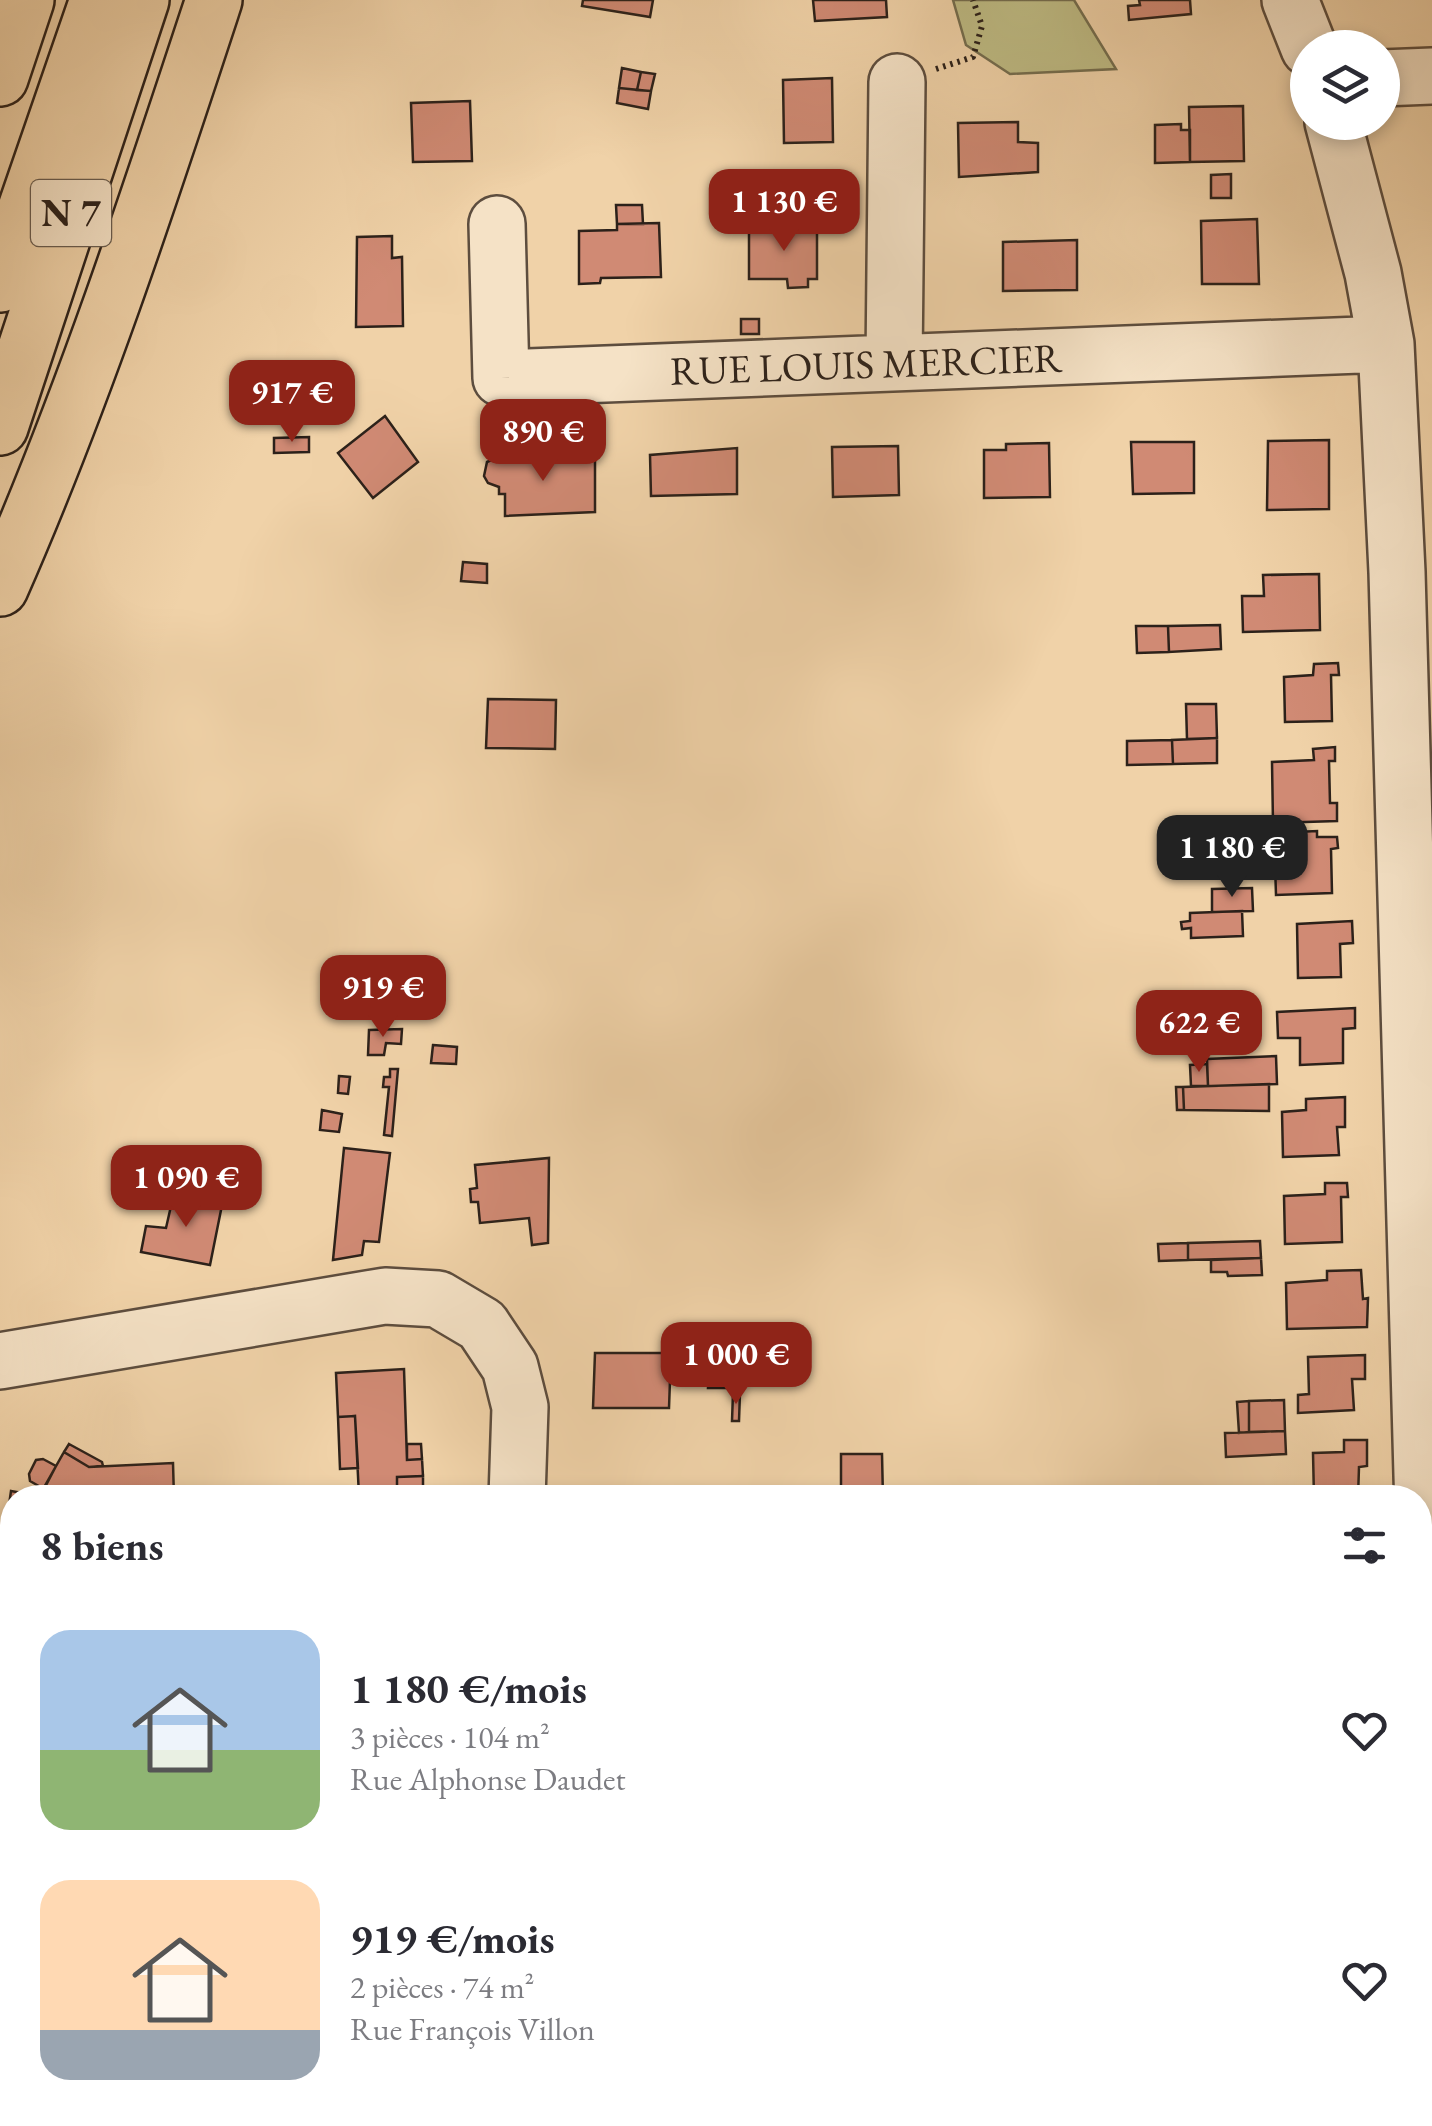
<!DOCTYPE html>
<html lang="fr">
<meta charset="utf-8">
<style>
:root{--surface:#fff;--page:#f2f2f3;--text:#2b2b33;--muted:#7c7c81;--accent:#8f2418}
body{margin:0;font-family:"EB Garamond",serif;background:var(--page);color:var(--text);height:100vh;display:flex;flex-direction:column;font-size:38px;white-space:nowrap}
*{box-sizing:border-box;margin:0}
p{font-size:32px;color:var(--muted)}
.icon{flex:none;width:55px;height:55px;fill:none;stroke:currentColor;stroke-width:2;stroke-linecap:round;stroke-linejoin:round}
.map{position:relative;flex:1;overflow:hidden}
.side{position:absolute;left:0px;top:1485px;width:1432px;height:642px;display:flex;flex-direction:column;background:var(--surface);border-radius:40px 40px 0 0;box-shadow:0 5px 15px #0003}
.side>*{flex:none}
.buttons{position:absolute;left:1290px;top:30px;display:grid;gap:20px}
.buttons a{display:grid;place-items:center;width:110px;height:110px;border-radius:50%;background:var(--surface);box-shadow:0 5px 15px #0003;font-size:50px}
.price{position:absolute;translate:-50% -85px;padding:0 22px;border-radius:20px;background:var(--accent);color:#fff;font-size:32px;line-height:65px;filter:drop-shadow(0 2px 5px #0008)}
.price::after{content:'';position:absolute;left:50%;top:60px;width:30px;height:22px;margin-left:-15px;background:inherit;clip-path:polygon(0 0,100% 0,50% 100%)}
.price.selected{background:#222;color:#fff}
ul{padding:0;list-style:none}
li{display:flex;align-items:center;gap:30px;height:250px;padding:0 40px}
li span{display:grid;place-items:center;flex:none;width:280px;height:200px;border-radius:30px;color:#555}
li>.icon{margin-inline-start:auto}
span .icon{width:120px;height:120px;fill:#fffc;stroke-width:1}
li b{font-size:42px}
h2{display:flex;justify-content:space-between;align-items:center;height:120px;padding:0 40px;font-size:42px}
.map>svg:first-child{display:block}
</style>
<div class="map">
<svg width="1432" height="2126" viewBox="0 0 1432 2126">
<rect width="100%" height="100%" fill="#f0d2a8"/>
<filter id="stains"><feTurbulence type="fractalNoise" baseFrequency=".002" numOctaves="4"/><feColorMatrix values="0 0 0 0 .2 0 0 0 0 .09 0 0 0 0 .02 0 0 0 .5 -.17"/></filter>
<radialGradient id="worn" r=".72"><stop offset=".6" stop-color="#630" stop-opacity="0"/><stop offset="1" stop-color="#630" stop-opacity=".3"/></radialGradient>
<path fill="#bebb84" stroke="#756e4f" stroke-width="2.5" d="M953 0H1074L1116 69 1010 74 966 45Z"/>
<path fill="#d08a74" stroke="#2c211a" stroke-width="2.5" d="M583 0H653L650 17 582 6Z
M813 0H886L887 17 815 21Z
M1139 0H1190L1191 14 1129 20 1128 6 1140 5Z
M622 68 641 72 637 90 619 88Z
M641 72 655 74 651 91 637 90Z
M832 78 833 142 784 143 783 80Z
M619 88 651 91 648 109 617 103Z
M470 101 472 161 413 162 411 103Z
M1243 106 1244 161 1190 162 1189 107Z
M1018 122V142L1038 143V172L959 177 958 123Z
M1181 124V130H1190V162L1155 163V125Z
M1231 174V198H1211V175Z
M616 205H642L643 224H617Z
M1257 219 1259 284H1202L1201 221Z
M659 223 661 277 601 278 600 283 579 284V231L617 230V224Z
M817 225V279H808V287L788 288 787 279H749V227Z
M392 236V258L402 257 403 326 356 327 357 237Z
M1077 240V290L1003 291V242Z
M741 319H759V334H741Z
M385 416 418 462 373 498 338 453Z
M309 437V452L274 453V438Z
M1329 440V509L1267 510 1268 441Z
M1131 442H1194V493L1133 494Z
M1049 443 1050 497 984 498V450H1006V444Z
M898 446 899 495 833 497 832 447Z
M737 448V494L651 496 650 455Z
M544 452V459L595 457V512L505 516V494H499V487L488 483 484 476 487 462 498 457V453Z
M463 562 487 564V583L461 581Z
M1319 574 1320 630 1243 632 1242 596H1264L1263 575Z
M1220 625 1221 649 1169 652 1168 626Z
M1136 626H1168L1169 652 1137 653Z
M1338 663 1339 675H1331L1332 721 1285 722 1284 677 1313 675 1314 664Z
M488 699 556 700 555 749 486 748Z
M1186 704H1216L1217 738 1187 739Z
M1217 738V763L1173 764 1172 740Z
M1172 740 1173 764 1127 765V741Z
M1335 747V761H1329L1330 803H1337V821L1273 823 1272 762 1314 760 1313 749Z
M1317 831V837H1337L1338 848 1331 849 1332 893 1276 895 1274 833Z
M1252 888 1253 911 1212 912V889Z
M1242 911 1243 936 1191 938V928L1182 929 1181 922 1190 921V913Z
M1352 921 1353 943 1340 944 1341 977 1298 978 1297 924Z
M1355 1008V1028L1343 1029V1063L1300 1065V1038H1278L1277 1012Z
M402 1029 401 1044 386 1043 384 1055H368L369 1030Z
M433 1045 457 1047 456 1064 431 1063Z
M1276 1056 1277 1084 1208 1086 1207 1059Z
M1207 1064 1208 1086H1191L1190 1065Z
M390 1069H398L392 1136 384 1135 389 1087H383L384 1077H390Z
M339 1076 350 1077 348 1094 338 1093Z
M1269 1084V1111L1184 1110 1183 1087Z
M1176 1087H1183L1184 1110H1177Z
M1345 1097V1127H1337L1339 1155 1283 1157 1282 1112 1306 1110V1099Z
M322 1110 342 1114 339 1132 320 1130Z
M344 1148 390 1153 379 1242 364 1241 362 1255 333 1260Z
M549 1158 548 1243 532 1245 529 1218 480 1223 478 1202H471L470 1189 477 1188 475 1165Z
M1325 1183H1347L1348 1197H1341L1342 1242 1285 1244 1284 1196 1325 1194Z
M174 1193 223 1200 210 1265 141 1252 146 1226 166 1228Z
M1260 1241 1261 1258 1188 1260V1243Z
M1188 1243V1260L1159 1261 1158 1244Z
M1261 1258 1262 1275 1228 1276 1227 1272H1211V1260Z
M1361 1270 1363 1299 1368 1298 1367 1327 1287 1329 1286 1283 1327 1280V1271Z
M728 1342 741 1343 740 1388H708L710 1355H728Z
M595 1353H671L669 1408H593Z
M1365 1355V1379H1352L1354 1410 1298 1413V1395L1309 1394 1308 1357Z
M404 1369 407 1460 422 1459 423 1476 397 1477V1493L359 1496 355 1416 338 1417 336 1373Z
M733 1393H740L739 1421H732Z
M1284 1400 1285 1431 1249 1432V1401Z
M1249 1401V1432L1239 1433 1237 1402Z
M355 1416 358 1468 340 1469 338 1417Z
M1285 1431 1286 1454 1226 1457 1225 1433Z
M1344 1440H1367V1466L1359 1467 1358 1498H1314L1313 1453 1344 1452Z
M69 1444 102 1462 103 1466 89 1467 64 1452Z
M407 1444H421L422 1459 407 1460Z
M64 1452 89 1467 173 1463 174 1498H54L42 1491Z
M841 1454H882L883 1498H863L862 1487 841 1488Z
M43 1459 56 1466 44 1489 30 1481 29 1474 36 1460Z
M423 1476V1492L397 1493V1477Z
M814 1487H823V1498H813Z
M11 1491 39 1496V1498H12V1513L8 1512Z
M1281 1491 1282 1498H1246V1492Z
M12 1714V1794L4 1795 0 1715Z
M0 1845 12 1847V1937L0 1935Z
M0 1975 12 1978 0 2043 6 2044 3 2061 0 2060Z
M132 2115H180L179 2126H131Z
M1129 2115H1216V2126H1130Z"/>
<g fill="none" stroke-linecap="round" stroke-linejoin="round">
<defs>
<path id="minor" d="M1290 0 1309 48
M1382 78 1432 76
M1333 122 1373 273 1386 344 1397 572 1432 1836
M497 224 501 378 1386 344
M894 363 897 82
M0 1361 385 1296 438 1299 482 1325 510 1367 520 1407 517 1498
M511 2115 512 2126
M44 2126 45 2115
M679 2126 717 2115"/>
<path id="highway" d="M0 78 26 0
M0 284 98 0
M0 427 141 0
M0 588C84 397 149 198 214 0"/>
</defs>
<use href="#minor" stroke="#5d4d3e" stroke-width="60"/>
<use href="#highway" stroke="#2c211a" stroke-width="60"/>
<path stroke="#2c211a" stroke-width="6" stroke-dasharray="2.5 5" stroke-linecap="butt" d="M936 69 973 57 982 26 973 0"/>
<use href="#minor" stroke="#f5e2c6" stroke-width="55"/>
<use href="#highway" stroke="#f0d2a8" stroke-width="55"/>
</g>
<g text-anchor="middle" stroke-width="9" stroke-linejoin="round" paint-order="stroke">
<rect fill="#f5e2c6" stroke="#685b4e" stroke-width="2.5" x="31" y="180" width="80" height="66" rx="8"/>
<g font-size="38" font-weight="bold" fill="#2c211a">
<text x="71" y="226">N 7</text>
</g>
<g font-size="40" fill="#2c211a" stroke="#f5e2c6">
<text transform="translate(866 364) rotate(-2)" y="14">RUE LOUIS MERCIER</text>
</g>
</g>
<rect width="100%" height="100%" filter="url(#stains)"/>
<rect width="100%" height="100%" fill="url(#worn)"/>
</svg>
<div class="buttons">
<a><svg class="icon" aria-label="layers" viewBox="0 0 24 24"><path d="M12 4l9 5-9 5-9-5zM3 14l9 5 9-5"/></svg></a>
</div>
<b class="price" style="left:784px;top:254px">1 130 €</b>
<b class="price" style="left:292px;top:445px">917 €</b>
<b class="price" style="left:543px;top:484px">890 €</b>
<b class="price selected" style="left:1232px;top:900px">1 180 €</b>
<b class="price" style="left:383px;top:1040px">919 €</b>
<b class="price" style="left:1199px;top:1075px">622 €</b>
<b class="price" style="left:186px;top:1230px">1 090 €</b>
<b class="price" style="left:736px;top:1407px">1 000 €</b>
<section class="side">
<h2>8 biens<svg class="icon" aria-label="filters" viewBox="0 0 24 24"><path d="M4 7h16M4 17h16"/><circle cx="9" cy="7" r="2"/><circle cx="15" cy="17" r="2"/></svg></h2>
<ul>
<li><span style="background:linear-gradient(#a9c7e8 60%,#8fb573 0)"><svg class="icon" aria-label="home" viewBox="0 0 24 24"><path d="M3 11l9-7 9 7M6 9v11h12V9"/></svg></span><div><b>1 180 €/mois</b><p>3 pièces · 104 m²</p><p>Rue Alphonse Daudet</p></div><svg class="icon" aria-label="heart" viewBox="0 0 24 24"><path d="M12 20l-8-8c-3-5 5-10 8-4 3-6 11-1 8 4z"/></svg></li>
<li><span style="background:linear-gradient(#ffd9b3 75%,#9aa5b1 0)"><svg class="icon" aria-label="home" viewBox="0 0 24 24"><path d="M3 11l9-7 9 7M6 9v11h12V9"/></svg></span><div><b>919 €/mois</b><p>2 pièces · 74 m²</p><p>Rue François Villon</p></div><svg class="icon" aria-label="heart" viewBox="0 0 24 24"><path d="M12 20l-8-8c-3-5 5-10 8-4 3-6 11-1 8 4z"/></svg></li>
</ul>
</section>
</div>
